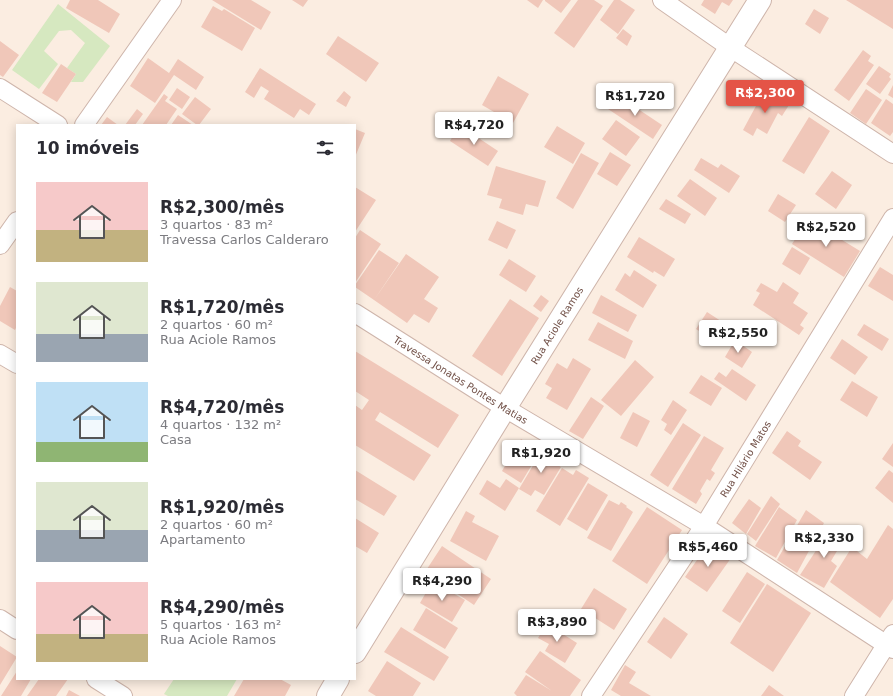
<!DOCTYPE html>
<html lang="pt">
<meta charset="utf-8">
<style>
:root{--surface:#fff;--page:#f7f7f7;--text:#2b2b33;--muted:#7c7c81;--accent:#e45447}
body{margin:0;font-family:"DejaVu Sans",sans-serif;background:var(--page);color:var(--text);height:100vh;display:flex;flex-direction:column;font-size:15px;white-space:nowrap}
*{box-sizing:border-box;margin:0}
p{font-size:13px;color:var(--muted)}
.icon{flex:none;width:22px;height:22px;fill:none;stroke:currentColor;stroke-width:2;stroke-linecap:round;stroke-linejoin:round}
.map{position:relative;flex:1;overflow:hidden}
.details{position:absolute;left:16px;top:124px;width:340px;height:556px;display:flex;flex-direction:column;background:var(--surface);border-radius:0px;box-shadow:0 2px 10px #0003}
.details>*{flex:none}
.price{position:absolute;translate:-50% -34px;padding:0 9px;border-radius:4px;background:#fff;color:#222;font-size:13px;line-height:26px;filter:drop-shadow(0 1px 2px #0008)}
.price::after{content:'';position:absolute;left:50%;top:24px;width:12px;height:9px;margin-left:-6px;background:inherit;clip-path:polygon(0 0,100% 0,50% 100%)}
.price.selected{background:var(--accent);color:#fff}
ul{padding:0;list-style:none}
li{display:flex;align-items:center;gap:12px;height:100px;padding:0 20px}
li span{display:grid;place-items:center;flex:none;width:112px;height:80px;border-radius:0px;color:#555}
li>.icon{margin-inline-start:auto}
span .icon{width:48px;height:48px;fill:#fffc;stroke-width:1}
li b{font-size:17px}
h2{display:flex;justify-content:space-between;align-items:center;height:48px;padding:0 20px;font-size:17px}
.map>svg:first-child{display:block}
</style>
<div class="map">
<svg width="893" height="696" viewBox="0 0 893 696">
<rect width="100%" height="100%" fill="#fbede1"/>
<path fill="#d6e8c0" d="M58 4 110 46 83 82H71L76 74 67 68 85 43 71 30 59 31 44 51 58 64 39 89 12 70Z
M174 679H237L227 696H168L164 694Z"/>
<path fill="#f0c7b9" d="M70 0H98L120 14 109 33 66 8Z
M212 0H251L271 12 261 30Z
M292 0H308L303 7Z
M527 0H543L538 8Z
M545 0H571L561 13 545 1Z
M578 0H594L603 6 574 48 554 33Z
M614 0H620L635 10 618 34 600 20Z
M704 0H733L729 6 722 2 715 14 701 5Z
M846 0H893V29Z
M213 6 222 11 224 9 255 28 242 51 201 27Z
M814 9 829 18 820 34 805 24Z
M623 29 632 36 627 46 616 38Z
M338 36 379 63 366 82 326 54Z
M0 41 19 55 3 77 0 75Z
M863 50 871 56 868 61 874 65 849 101 834 90Z
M148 58 169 73 178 59 204 77 196 90 174 75 155 103 130 86Z
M61 64 76 74 57 102 42 93Z
M879 66 891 74 889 77 891 79 880 94 866 84Z
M260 68 316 104 309 115 300 109 294 118 264 99 269 91 261 86 254 98 245 92Z
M498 76 529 94 513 123 482 105Z
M893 85V98L888 95Z
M177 88 190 97 182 109 169 100Z
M866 89 882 100 866 124 850 113Z
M344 91 351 97 346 107 336 101Z
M764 91 789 105 782 116 778 113 767 134 757 128 753 136 743 130Z
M164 94 168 97 165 101 177 109 166 125H142Z
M617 95 662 125 653 139 608 109Z
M195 97 211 109 199 125H197L182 114Z
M886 99 893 104V132L890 136 871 123Z
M137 109 143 114 135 125H125Z
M178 115 193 125H171Z
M107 117 118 125H101Z
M809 117 830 131 804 174 782 161Z
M616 120 640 137 626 156 602 139Z
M459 125 498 151 488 166 450 141Z
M557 126 585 143 573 164 544 147Z
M355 129 365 133 355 157Z
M610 152 631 165 617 186 597 174Z
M581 153 599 163 573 209 556 198Z
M701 158 718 168 721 164 740 176 729 193 694 170Z
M496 166 546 181 538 207 526 204 523 215 499 208 502 199 487 195Z
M832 171 852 185 836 209 815 194Z
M690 179 717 198 705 216 677 196Z
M355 187 376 200 355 232Z
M778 194 796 205 785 222 768 211Z
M666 199 691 214 685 224 659 209Z
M808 219 860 251 844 277 792 244Z
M497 221 516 230 507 249 488 240Z
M360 230 381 244 355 283V238Z
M639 237 675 259 664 277 654 271 653 273 627 257Z
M792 247 810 258 800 275 782 264Z
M379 250 399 263 374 300 355 287V285Z
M406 254 439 277 424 299 438 308 429 323 414 314 407 323 374 300Z
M509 259 536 276 526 292 499 275Z
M880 267 893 275V301L868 286Z
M634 270 657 285 643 308 615 290 625 273 630 277Z
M783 282 799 293 793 303 808 313 800 325 804 328 799 335 753 305 760 293 756 291 761 283 777 292Z
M10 287 17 291V326L15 330 0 321V306Z
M541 295 549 301 541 312 533 306Z
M601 295 637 315 628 332 592 313Z
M510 299 539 318 502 376 472 356Z
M707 312 727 325 716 342 696 329Z
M598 322 633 341 625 359 588 340Z
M864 324 889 339 882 351 857 335Z
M842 339 868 357 855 375 830 358Z
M735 340 752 352 742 368 725 357Z
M355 351 459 415 438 448 380 412 375 420 431 455 414 481 355 445V405L362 410 369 400 355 391Z
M573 358 591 369 567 410 546 398 552 388 545 384 557 363 567 369Z
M635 360 654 377 621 416 601 400Z
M732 369 756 385 746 401 714 379 719 372 726 377Z
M701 375 722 388 711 406 689 393Z
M852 381 878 397 867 417 840 400Z
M591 397 604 406 583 439 569 431Z
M673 400 687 410 671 435 664 430 667 424 661 420Z
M633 412 650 421 637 447 620 438Z
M683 423 701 435 668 487 650 475Z
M787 431 801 441 798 446 822 462 810 480 772 453Z
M704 436 724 448 711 470 715 473 710 481 707 479 700 491 702 494 696 504 672 489Z
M521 439 533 447 536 443 540 445 536 451 539 453 521 483 502 471Z
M893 443V467L882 459Z
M544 447 556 455 552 462 561 467 544 495 535 490 531 496 519 489Z
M562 468 573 475 576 470 589 478 560 526 536 511Z
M355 470 397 496 384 516 355 499Z
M889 470 893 473V503L875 488Z
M506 479 519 488 505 511 479 494 487 480 500 488Z
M588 483 608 495 587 531 567 519Z
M771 496 780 504 756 541 747 534Z
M749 499 761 508 746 534 732 523Z
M609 500 619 505 621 502 627 506 626 507 633 512 611 551 587 538Z
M647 507 682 530 647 584 612 561Z
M779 507 797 520 776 558 755 546Z
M806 510 824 523 797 573 777 560Z
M466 511 475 516 472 522 499 536 486 561 450 541Z
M355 518 379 533 367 553 355 546Z
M888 525 893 529V599L880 618 830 582 852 547 867 559Z
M832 526 846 536 831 561 837 566 824 588 800 575Z
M709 543 731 558 707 592 685 577Z
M442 546 491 579 474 605 425 572Z
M747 572 765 584 740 623 722 611Z
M432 582 435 583 465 600 452 622 420 603Z
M767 584 811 613 773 672 730 643Z
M594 588 627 609 614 630 581 609Z
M426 608 458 628 445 649 413 630Z
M664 617 688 634 671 659 647 642Z
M547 624 577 643 565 663 545 651 549 644 538 638Z
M401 627 449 657 434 681 384 652Z
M0 646 17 657 0 685Z
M540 651 581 680 570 696H517L514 693 526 675 552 691 525 672Z
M387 661 421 683 413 696H376L368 691Z
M625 665 636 672 629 683 651 696H621L611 690Z
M17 671V679H31L21 696H1Z
M39 679H68L56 696H27Z
M244 679H280L291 685 285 696H234Z
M769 685 784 696H761Z
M69 690 80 696H66Z"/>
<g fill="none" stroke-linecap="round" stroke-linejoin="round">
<defs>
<g id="minor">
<path d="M662 0 731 48 893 154"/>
<path d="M0 88 58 125"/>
<path d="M84 125 172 0"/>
<path d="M0 245 17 221"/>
<path id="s1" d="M355 313 505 408 704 526 893 649"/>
<path d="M0 354 17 364"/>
<path d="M0 619 17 630"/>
<path d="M96 679 123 696"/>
<path id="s2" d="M591 696 704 526 893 218"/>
<path d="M854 696 893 634"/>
</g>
<g id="tertiary">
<path id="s3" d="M355 652 505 408 760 0"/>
<path d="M328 696 338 679"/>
</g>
</defs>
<use href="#minor" stroke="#ceb5ab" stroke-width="20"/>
<use href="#tertiary" stroke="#ceb5ab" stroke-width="24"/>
<use href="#minor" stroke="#fff" stroke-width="18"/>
<use href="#tertiary" stroke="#fff" stroke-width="22"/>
</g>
<g text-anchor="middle" stroke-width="3.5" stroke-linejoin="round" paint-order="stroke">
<g font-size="10" fill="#725148" stroke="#fff2e6">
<text dy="4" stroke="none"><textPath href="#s3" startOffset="384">Rua Aciole Ramos</textPath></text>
<text dy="4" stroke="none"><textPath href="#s1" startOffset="125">Travessa Jonatas Pontes Matias</textPath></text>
<text dy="4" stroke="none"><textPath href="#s2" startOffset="283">Rua Hilário Matos</textPath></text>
</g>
</g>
</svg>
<b class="price selected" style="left:765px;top:114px">R$2,300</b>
<b class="price" style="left:635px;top:117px">R$1,720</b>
<b class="price" style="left:474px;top:146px">R$4,720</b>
<b class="price" style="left:826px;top:248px">R$2,520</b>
<b class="price" style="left:738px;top:354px">R$2,550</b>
<b class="price" style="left:541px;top:474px">R$1,920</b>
<b class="price" style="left:824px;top:559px">R$2,330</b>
<b class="price" style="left:708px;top:568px">R$5,460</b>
<b class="price" style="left:442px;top:602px">R$4,290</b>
<b class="price" style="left:557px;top:643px">R$3,890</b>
<section class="details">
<h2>10 imóveis<svg class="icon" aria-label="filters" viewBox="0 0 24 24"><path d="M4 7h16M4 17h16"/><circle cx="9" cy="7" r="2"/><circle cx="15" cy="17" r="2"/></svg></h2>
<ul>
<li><span style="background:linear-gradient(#f6c9c9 60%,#c2b280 0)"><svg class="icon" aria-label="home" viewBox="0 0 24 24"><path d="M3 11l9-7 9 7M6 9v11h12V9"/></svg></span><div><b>R$2,300/mês</b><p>3 quartos · 83 m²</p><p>Travessa Carlos Calderaro</p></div></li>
<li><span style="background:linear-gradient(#dfe7d0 65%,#9aa5b1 0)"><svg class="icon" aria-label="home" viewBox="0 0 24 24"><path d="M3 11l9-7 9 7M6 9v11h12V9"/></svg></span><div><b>R$1,720/mês</b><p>2 quartos · 60 m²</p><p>Rua Aciole Ramos</p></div></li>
<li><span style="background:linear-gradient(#bfe0f5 75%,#8fb573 0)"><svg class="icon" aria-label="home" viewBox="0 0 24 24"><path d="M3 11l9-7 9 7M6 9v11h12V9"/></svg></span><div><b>R$4,720/mês</b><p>4 quartos · 132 m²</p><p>Casa</p></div></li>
<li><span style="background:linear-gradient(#dfe7d0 60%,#9aa5b1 0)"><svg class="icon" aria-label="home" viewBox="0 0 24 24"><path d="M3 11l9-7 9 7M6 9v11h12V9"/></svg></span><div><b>R$1,920/mês</b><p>2 quartos · 60 m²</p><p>Apartamento</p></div></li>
<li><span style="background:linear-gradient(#f6c9c9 65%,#c2b280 0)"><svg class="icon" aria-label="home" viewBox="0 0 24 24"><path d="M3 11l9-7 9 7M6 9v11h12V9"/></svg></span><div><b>R$4,290/mês</b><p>5 quartos · 163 m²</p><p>Rua Aciole Ramos</p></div></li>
</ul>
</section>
</div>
